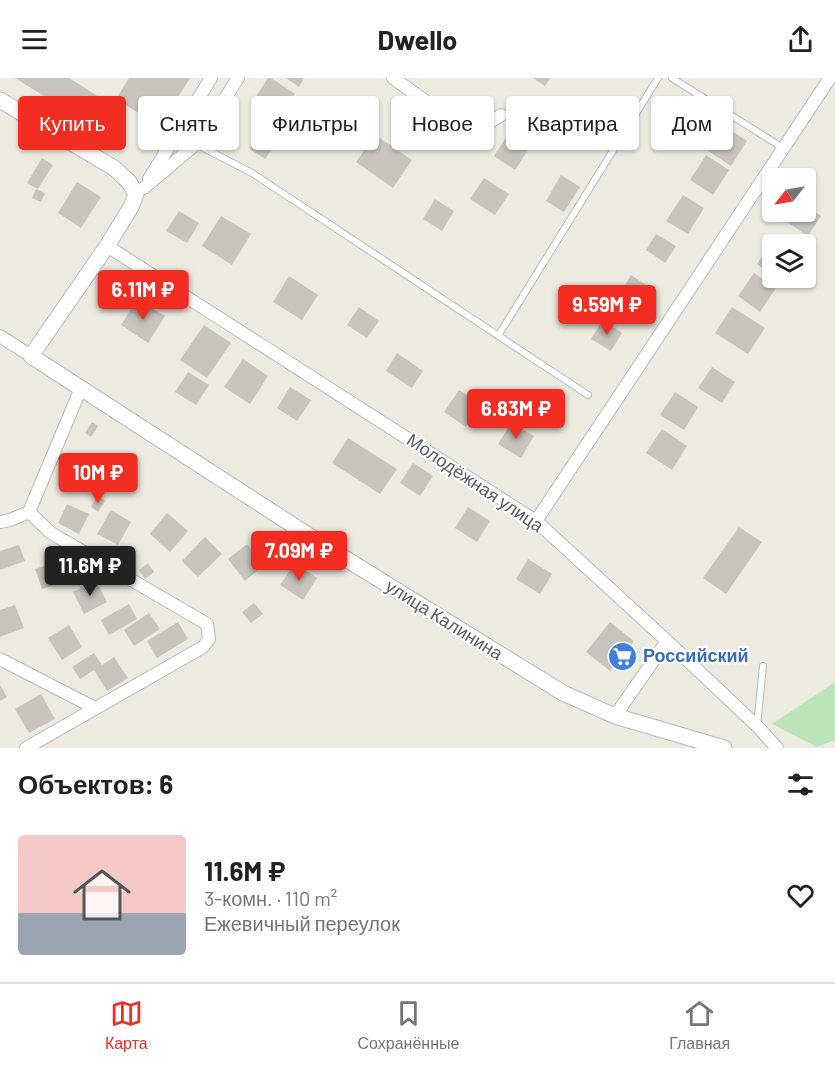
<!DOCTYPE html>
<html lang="ru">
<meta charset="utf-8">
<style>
:root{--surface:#fff;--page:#f6f6f6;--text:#202124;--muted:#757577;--line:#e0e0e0;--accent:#f22c21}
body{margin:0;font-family:Barlow,sans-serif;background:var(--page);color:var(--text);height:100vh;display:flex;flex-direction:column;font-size:22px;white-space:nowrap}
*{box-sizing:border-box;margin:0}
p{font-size:20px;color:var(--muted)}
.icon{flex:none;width:33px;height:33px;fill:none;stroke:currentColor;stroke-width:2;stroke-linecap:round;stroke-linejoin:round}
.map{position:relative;height:670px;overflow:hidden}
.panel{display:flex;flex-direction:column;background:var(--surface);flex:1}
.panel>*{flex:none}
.hud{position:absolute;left:18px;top:18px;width:800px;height:54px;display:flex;gap:12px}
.needle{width:39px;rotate:239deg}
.tools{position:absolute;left:762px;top:90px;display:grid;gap:12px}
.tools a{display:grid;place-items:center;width:54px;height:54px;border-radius:6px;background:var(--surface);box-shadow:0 2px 4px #0004;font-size:30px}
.price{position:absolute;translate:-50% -51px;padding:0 14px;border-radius:6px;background:var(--accent);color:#fff;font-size:20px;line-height:39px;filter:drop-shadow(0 2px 3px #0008)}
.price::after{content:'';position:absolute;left:50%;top:36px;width:18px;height:14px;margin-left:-9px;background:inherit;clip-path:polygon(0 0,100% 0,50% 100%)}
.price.selected{background:#222;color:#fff}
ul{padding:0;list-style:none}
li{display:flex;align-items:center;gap:18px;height:150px;padding:0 18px}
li+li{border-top:2px solid var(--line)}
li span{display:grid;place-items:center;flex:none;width:168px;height:120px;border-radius:6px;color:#555}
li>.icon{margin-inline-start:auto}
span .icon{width:72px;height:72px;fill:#fffc;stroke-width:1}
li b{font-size:26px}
h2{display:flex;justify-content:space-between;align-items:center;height:72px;padding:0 18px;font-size:26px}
.pill{padding:0 21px;border-radius:6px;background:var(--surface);box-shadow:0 2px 4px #0004;font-size:21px;line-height:54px}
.pill.selected{background:var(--accent);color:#fff}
header{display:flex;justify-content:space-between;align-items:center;height:78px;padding:0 18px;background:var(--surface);font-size:27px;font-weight:700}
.tab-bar{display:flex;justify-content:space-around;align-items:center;height:84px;border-top:2px solid var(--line);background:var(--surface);font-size:16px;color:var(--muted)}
.tab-bar a{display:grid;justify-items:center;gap:3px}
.tab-bar .selected{color:var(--accent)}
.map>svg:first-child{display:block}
</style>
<header><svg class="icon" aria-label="menu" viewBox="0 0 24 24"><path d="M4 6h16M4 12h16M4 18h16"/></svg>Dwello<svg class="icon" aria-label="share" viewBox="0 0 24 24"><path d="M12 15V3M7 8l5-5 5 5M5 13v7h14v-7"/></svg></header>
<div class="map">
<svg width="835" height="670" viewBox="0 0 835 670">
<rect width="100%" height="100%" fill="#edeae0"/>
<path fill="#bce6ba" d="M835 604V662L817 669 772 646Z"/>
<path fill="#c8c4bd" d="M15 0H69L109 25 98 42 71 25 66 32Z
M129 0H190L160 48 116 21Z
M268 0H271L295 16 279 40 253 23Z
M286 0H304L299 9Z
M533 0H550L545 8Z
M539 23 558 35 545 55 526 43Z
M724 48 747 63 731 88 708 73Z
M259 57 275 67 265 81 250 71Z
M375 57 412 82 393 110 356 84Z
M507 58 528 72 515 92 494 78Z
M706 77 729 92 713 117 690 102Z
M42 80 53 87 38 111 27 105Z
M561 97 580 109 564 134 546 123Z
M484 100 509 116 495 137 470 121Z
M77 104 101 119 81 150 58 135Z
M36 111 45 115 41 124 32 120Z
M683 117 704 130 688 156 666 143Z
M435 121 454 133 442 153 423 141Z
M806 128 821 138 808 158 784 142 790 134H806Z
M179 133 199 145 187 165 166 153Z
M221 138 251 156 232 187 202 168Z
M656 156 676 168 665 185 646 172Z
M772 163 777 166H772V197L757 186Z
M754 195 776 210 760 234 738 218Z
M631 197 652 211 640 230 619 217Z
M289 198 318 217 302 242 273 224Z
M137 221 165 238 148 265 121 247Z
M359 229 379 243 367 260 347 247Z
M732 229 765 250 748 276 715 255Z
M603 242 622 255 611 273 591 261Z
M204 247 231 265 207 300 180 282Z
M397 275 423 293 412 310 386 293Z
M243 281 268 298 250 326 224 309Z
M712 289 735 304 722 325 698 310Z
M188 294 209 307 196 327 175 314Z
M290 309 311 322 297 343 277 330Z
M459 312 481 326 466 349 444 334Z
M675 314 698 329 684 352 660 337Z
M92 344 98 348 91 359 85 355Z
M511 345 534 358 521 380 498 366Z
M662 351 687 368 672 392 646 375Z
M348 360 397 391 380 416 332 385Z
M413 385 433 398 420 418 400 405Z
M121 390 133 396 127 409 115 403Z
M97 418 105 423 98 434 91 429Z
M67 426 89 436 79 456 58 445Z
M468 429 490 443 477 464 455 450Z
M111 432 131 444 118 467 97 456Z
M167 435 188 453 170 474 150 456Z
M739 449 762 464 726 516 703 500Z
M205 459 222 476 198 499 182 483Z
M247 466 263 488 245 503 228 481Z
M19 467 25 483 0 492V473Z
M528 481 552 496 540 516 516 501Z
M56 484 63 504 42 511 35 491Z
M148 485 154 494 145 501 139 492Z
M295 485 317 500 303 522 280 507Z
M96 503 107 524 84 536 73 514Z
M254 525 263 536 251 545 242 534Z
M129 526 137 541 109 557 101 542Z
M15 527 24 550 0 559V532Z
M149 535 160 551 134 568 124 552Z
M178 544 188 561 157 580 147 563Z
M610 544 634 563 610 593 586 574Z
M69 547 82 569 62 582 48 560Z
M94 575 102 587 114 579 128 600 107 613 94 592 80 601 72 589Z
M0 607 7 619 0 623Z
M41 616 55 641 29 655 15 631Z"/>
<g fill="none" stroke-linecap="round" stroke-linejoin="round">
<defs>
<path id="service" d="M672 0 783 70
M196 66 252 95 588 317
M498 258 658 0
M757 648 763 588"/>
<path id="minor" d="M393 0 472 56 501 37
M149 101 211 0
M144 110 196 66 238 0
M107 168 536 443 667 563 757 648 777 670
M0 258 31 278
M536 443 830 0
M0 444 10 442 29 434 81 310
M0 581 95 630
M615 638 667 563
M26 670 203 569 209 561 207 546 51 455 29 434"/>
<path id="tertiary" d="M0 22 114 90 129 104 136 116 131 129 107 168 31 278 325 468 563 615 615 638 724 670"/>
</defs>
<use href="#service" stroke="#b6b9be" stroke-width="8"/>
<use href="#minor" stroke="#b6b9be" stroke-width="14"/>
<use href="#tertiary" stroke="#b6b9be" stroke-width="17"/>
<use href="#service" stroke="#fff" stroke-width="6"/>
<use href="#minor" stroke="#fff" stroke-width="12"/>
<use href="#tertiary" stroke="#fff" stroke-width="15"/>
</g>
<defs>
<symbol id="supermarket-disc" viewBox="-11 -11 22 22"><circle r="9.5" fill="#3f7fe0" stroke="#fff"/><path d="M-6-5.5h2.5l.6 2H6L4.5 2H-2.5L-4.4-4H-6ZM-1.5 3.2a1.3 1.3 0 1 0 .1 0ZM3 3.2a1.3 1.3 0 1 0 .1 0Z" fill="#fff"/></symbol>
</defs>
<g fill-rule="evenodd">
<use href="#supermarket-disc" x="606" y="562" width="33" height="33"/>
</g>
<g text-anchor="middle" stroke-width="4.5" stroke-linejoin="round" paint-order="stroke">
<g font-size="18" fill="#595d62" stroke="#fff">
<text transform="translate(475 405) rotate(34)" y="6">Молодёжная улица</text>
<text transform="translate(444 542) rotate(32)" y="6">улица Калинина</text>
</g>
<g font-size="18" font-weight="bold" fill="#366cbe" stroke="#fff" text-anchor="start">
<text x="643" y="584">Российский</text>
</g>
</g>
</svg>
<div class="tools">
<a><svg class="needle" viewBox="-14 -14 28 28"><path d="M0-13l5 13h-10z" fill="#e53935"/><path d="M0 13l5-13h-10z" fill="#757577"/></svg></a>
<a><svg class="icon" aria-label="layers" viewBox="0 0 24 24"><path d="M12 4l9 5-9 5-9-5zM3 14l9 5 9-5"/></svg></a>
</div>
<b class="price" style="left:143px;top:243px">6.11M ₽</b>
<b class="price" style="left:607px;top:258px">9.59M ₽</b>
<b class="price" style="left:516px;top:362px">6.83M ₽</b>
<b class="price" style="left:98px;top:426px">10M ₽</b>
<b class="price" style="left:299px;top:504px">7.09M ₽</b>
<b class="price selected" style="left:90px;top:519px">11.6M ₽</b>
<div class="hud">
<a class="pill selected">Купить</a>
<a class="pill">Снять</a>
<a class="pill">Фильтры</a>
<a class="pill">Новое</a>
<a class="pill">Квартира</a>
<a class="pill">Дом</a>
</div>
</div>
<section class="panel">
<h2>Объектов: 6<svg class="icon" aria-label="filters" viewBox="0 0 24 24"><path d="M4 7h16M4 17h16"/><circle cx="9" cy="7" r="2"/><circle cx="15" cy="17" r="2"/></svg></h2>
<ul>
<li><span style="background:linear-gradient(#f6c9c9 65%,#9aa5b1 0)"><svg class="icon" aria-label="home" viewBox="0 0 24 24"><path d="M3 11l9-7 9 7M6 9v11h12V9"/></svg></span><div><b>11.6M ₽</b><p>3-комн. · 110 m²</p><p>Ежевичный переулок</p></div><svg class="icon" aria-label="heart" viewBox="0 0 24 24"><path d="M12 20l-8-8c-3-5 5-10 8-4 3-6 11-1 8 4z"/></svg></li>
</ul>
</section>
<nav class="tab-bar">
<a class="selected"><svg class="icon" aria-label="map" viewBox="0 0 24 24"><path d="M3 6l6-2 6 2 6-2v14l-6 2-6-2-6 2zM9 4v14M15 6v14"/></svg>Карта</a>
<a><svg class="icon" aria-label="saved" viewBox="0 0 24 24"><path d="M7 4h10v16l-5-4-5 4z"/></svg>Сохранённые</a>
<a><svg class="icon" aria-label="home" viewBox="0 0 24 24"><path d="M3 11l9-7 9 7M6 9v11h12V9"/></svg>Главная</a>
</nav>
